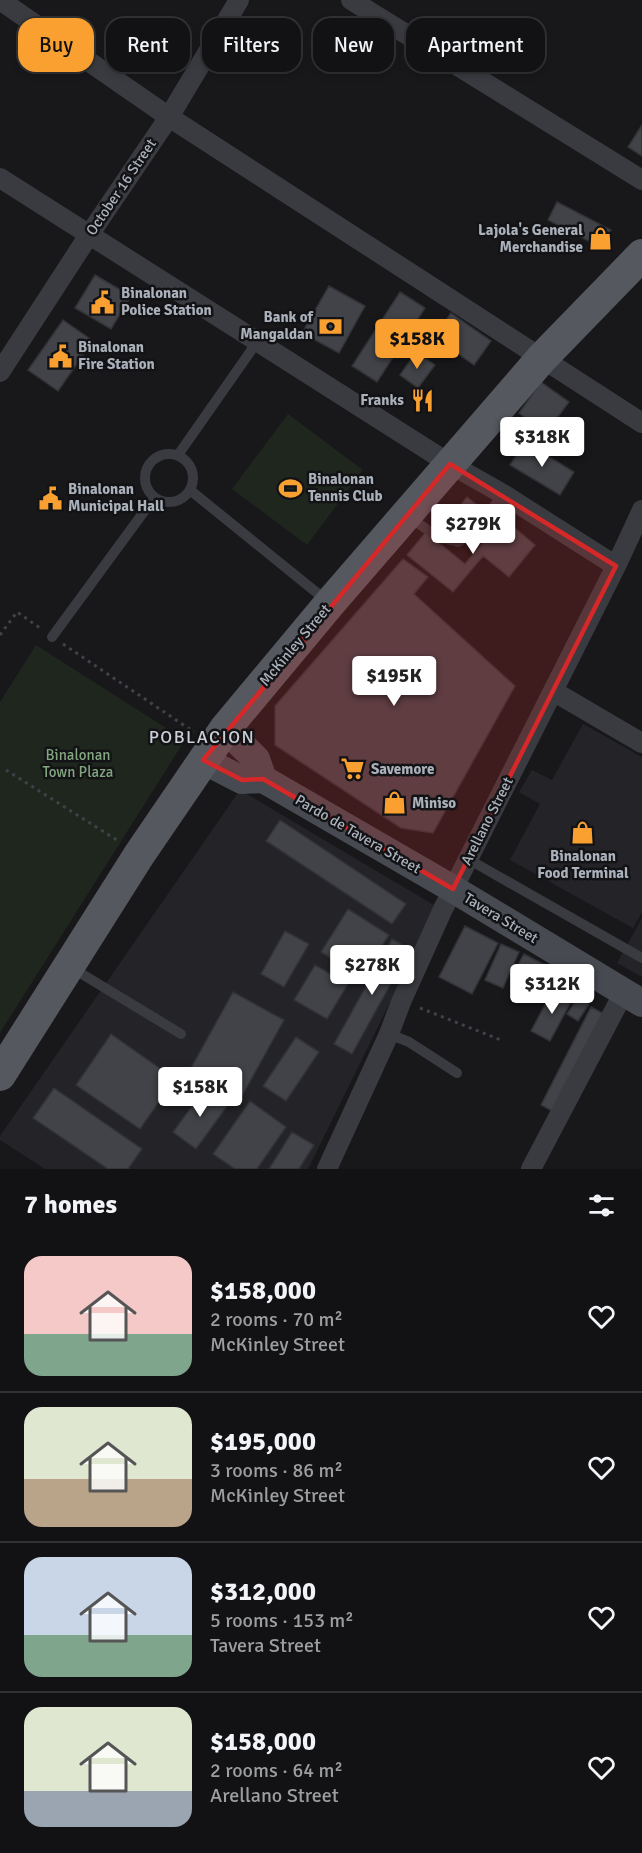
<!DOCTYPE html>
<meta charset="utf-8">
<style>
:root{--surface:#121214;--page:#1f2022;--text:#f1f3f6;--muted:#9c9ea0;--line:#313234;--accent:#faa031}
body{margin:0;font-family:Signika,sans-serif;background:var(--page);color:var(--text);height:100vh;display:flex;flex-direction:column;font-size:22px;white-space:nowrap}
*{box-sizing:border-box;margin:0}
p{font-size:20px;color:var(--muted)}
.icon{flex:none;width:33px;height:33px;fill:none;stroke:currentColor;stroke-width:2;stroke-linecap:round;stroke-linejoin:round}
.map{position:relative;height:1169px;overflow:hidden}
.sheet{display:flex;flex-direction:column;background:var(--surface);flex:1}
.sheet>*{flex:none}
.top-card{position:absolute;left:18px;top:18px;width:606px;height:54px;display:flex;gap:12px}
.price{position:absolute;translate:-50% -51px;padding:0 14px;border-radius:6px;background:#fff;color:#222;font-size:20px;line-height:39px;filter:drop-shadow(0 2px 3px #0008)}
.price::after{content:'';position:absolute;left:50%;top:36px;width:18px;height:14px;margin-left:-9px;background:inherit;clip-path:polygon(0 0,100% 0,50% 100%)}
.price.on{background:var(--accent);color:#111}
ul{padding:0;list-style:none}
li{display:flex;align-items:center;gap:18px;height:150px;padding:0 24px}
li+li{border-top:2px solid var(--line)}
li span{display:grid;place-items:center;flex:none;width:168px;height:120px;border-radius:18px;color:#555}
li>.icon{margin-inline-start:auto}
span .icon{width:72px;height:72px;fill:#fffc;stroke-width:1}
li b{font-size:26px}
h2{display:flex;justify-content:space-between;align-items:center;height:72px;padding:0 24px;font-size:26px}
.pill{padding:0 21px;border-radius:18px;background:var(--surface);box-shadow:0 3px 9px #0003,0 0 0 2px var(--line);font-size:21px;line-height:54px}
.pill.on{background:var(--accent);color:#111}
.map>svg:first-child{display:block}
</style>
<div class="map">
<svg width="642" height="1169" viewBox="0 0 642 1169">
<rect width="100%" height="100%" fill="#18181b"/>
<path fill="#242428" d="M583 724 642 757V912L633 928 510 860 540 804 519 792 532 770 552 780Z
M240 790 437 907 308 1169H45L0 1140V1136Z
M642 918V977L617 963Z"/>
<path fill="#1e261e" d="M288 414 363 470 307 545 232 489Z
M36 645 185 740 0 1033V702Z"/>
<path fill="#424348" stroke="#323337" stroke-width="1.5" d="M642 125V156L628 147Z
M557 202 611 230 602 248 548 220Z
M95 275 131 296 111 329 75 308Z
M329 286 365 306 339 353 302 333Z
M400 292 425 308 377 382 352 366Z
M451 313 491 341 474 365 434 337Z
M63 320 93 341 58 391 28 370Z
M416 352 435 365 418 388 400 375Z
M541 382 569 402 546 433 519 413Z
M525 442 574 472 560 495 510 465Z
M467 497 482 509 460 535 445 524Z
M503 518 535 545 509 577 483 556 453 592 407 555 426 532 465 564Z
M403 559 428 577 414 594 515 686 433 833 401 828 275 745V706Z
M280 820 406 904 392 924 266 841Z
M348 909 389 935 361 978 321 952Z
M465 926 498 943 472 994 439 977Z
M285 931 309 944 284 987 261 974Z
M392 939 410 949 352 1054 334 1044Z
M501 944 519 952 503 988 485 980Z
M524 954 558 972 546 995 511 977Z
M315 965 348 984 327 1019 294 1000Z
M554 988 573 998 550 1041 531 1031Z
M233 992 284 1020 242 1096 191 1068Z
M578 997 589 1004 578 1021 567 1014Z
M591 1007 604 1014 554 1112 541 1105Z
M111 1034 175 1079 140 1129 76 1085Z
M296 1037 319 1052 286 1101 263 1086Z
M54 1088 142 1149 128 1169H108L33 1118Z
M205 1088 228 1105 196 1149 173 1132Z
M250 1101 286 1127 257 1169H235L213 1154Z
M292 1132 314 1145 299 1169H269Z"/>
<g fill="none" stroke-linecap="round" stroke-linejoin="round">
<path stroke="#3f4247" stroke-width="3" stroke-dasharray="3 4.5" stroke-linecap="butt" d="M0 635 17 612 40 628
M63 644 194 732
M6 770 120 842
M420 1008 501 1040"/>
<path stroke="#393b40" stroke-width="10" d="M145 478a24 24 0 1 1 48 0a24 24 0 1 1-48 0Z
M178 455 257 342
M190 490 327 601
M409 517 438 537 458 542C478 532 490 511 503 494
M52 637 154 498
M468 859 642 958
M72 968 181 1034
M389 1034 409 1042 457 1073"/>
<path stroke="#393b40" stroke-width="20" d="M0 0 169 117 642 423
M351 0 642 180
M0 178 450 464 503 494 616 566
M0 372 89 235 169 117 239 0
M553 691 642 743
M327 1169 389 1034 401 1002 443 909 616 566 642 510
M531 1169 624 992"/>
<path stroke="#474a50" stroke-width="28" d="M225 729 256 759 263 779
M203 760 242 780 263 779 453 889 642 1003"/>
<path stroke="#55585f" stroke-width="32" d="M0 1075 139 855 225 729 330 603 542 358 642 255"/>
</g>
<path fill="#d62828" fill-opacity="0.2" stroke="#d62828" stroke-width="4.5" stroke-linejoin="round" d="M450 464 616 566 453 889 263 779 242 780 203 760Z"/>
<defs>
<symbol id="shop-bare" viewBox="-9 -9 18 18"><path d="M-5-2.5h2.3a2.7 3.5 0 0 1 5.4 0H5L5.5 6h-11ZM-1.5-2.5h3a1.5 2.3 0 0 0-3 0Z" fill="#faa031" stroke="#131316" stroke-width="2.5" paint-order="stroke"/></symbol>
<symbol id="civic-bare" viewBox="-9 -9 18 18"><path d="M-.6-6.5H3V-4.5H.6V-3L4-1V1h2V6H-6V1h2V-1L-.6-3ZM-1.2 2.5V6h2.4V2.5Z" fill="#faa031" stroke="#131316" stroke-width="2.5" paint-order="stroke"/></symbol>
<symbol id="bank-bare" viewBox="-9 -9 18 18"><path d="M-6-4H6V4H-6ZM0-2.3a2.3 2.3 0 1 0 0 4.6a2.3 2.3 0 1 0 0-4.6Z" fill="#faa031" stroke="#131316" stroke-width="2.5" paint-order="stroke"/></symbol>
<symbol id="restaurant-bare" viewBox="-9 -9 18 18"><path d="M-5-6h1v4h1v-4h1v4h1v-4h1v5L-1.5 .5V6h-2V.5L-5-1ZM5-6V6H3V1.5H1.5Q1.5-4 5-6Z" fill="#faa031" stroke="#131316" stroke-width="2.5" paint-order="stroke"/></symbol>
<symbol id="stadium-bare" viewBox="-9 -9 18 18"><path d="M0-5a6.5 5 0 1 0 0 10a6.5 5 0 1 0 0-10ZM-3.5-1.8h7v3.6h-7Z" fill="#faa031" stroke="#131316" stroke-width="2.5" paint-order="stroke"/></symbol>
<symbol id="supermarket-bare" viewBox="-9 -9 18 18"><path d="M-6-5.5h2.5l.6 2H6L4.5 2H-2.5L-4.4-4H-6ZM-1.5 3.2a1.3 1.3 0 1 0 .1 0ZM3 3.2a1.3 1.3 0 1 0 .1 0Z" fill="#faa031" stroke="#131316" stroke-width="2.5" paint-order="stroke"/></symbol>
</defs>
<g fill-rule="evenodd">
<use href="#shop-bare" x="584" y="222" width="33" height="33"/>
<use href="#civic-bare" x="86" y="286" width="33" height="33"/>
<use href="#bank-bare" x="314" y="310" width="33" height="33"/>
<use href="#civic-bare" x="44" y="340" width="33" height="33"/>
<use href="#restaurant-bare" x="406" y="384" width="33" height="33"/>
<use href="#stadium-bare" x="274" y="472" width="33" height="33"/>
<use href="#civic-bare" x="34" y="482" width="33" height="33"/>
<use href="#supermarket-bare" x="336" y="752" width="33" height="33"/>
<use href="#shop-bare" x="378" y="786" width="33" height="33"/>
<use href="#shop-bare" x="566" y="816" width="33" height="33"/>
</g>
<g text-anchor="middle" stroke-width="5" stroke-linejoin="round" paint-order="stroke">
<g font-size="15" fill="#aab1bb" stroke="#131316">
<text transform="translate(121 187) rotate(-56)" y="5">October 16 Street</text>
<text transform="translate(295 645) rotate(-50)" y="5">McKinley Street</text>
<text transform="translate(487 821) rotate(-63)" y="5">Arellano Street</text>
<text transform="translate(358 834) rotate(30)" y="5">Pardo de Tavera Street</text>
<text transform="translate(501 918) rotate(31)" y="5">Tavera Street</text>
</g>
<g font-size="15" font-weight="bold" fill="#aab1bb" stroke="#131316" text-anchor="start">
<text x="583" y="235" text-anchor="end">Lajola's General<tspan x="583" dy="17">Merchandise</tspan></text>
<text x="121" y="298">Binalonan<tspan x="121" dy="17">Police Station</tspan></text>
<text x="313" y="322" text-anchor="end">Bank of<tspan x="313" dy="17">Mangaldan</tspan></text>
<text x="78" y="352">Binalonan<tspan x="78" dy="17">Fire Station</tspan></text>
<text x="404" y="405" text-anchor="end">Franks</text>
<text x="308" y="484">Binalonan<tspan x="308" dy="17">Tennis Club</tspan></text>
<text x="68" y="494">Binalonan<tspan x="68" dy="17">Municipal Hall</tspan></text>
<text x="371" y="774">Savemore</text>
<text x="412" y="808">Miniso</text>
<text x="583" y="861" text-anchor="middle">Binalonan<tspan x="583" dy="17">Food Terminal</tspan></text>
</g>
<g font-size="15" fill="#82a680" stroke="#131316">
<text x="78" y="760">Binalonan<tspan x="78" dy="17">Town Plaza</tspan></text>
</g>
<g font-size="18" letter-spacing="1.5" fill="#cbcfd7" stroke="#131316">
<text x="202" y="743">POBLACION</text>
</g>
</g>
</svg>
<b class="price on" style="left:417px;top:370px">$158K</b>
<b class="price" style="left:542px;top:468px">$318K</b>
<b class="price" style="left:473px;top:555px">$279K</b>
<b class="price" style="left:394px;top:707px">$195K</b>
<b class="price" style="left:372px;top:996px">$278K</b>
<b class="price" style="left:552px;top:1015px">$312K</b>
<b class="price" style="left:200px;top:1118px">$158K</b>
<div class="top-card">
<a class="pill on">Buy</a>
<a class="pill">Rent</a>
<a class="pill">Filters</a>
<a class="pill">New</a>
<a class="pill">Apartment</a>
</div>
</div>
<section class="sheet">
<h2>7 homes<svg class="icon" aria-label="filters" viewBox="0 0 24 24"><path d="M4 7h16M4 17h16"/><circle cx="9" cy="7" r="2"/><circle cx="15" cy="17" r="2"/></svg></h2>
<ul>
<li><span style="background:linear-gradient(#f6c9c9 65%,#7fa58c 0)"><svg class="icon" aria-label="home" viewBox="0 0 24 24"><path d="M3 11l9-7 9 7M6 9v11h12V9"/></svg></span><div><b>$158,000</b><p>2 rooms · 70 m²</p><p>McKinley Street</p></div><svg class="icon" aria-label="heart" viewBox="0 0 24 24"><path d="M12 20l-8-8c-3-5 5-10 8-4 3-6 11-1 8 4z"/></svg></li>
<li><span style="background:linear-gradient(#dfe7d0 60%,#b9a48a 0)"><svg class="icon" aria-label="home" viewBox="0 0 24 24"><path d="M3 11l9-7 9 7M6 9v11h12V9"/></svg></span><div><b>$195,000</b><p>3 rooms · 86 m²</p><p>McKinley Street</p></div><svg class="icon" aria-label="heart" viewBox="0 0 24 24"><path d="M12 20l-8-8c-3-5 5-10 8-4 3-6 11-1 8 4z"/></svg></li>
<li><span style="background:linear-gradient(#c9d6e8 65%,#7fa58c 0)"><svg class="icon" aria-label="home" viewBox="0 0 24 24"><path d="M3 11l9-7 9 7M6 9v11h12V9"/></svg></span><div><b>$312,000</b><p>5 rooms · 153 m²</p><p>Tavera Street</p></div><svg class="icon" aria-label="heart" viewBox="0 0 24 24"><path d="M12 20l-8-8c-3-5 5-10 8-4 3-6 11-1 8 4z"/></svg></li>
<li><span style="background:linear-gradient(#dfe7d0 70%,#9aa5b1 0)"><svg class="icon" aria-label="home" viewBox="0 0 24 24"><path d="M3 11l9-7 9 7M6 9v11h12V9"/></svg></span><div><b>$158,000</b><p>2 rooms · 64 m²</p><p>Arellano Street</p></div><svg class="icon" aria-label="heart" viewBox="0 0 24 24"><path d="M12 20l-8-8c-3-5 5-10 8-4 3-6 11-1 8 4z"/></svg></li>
</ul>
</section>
